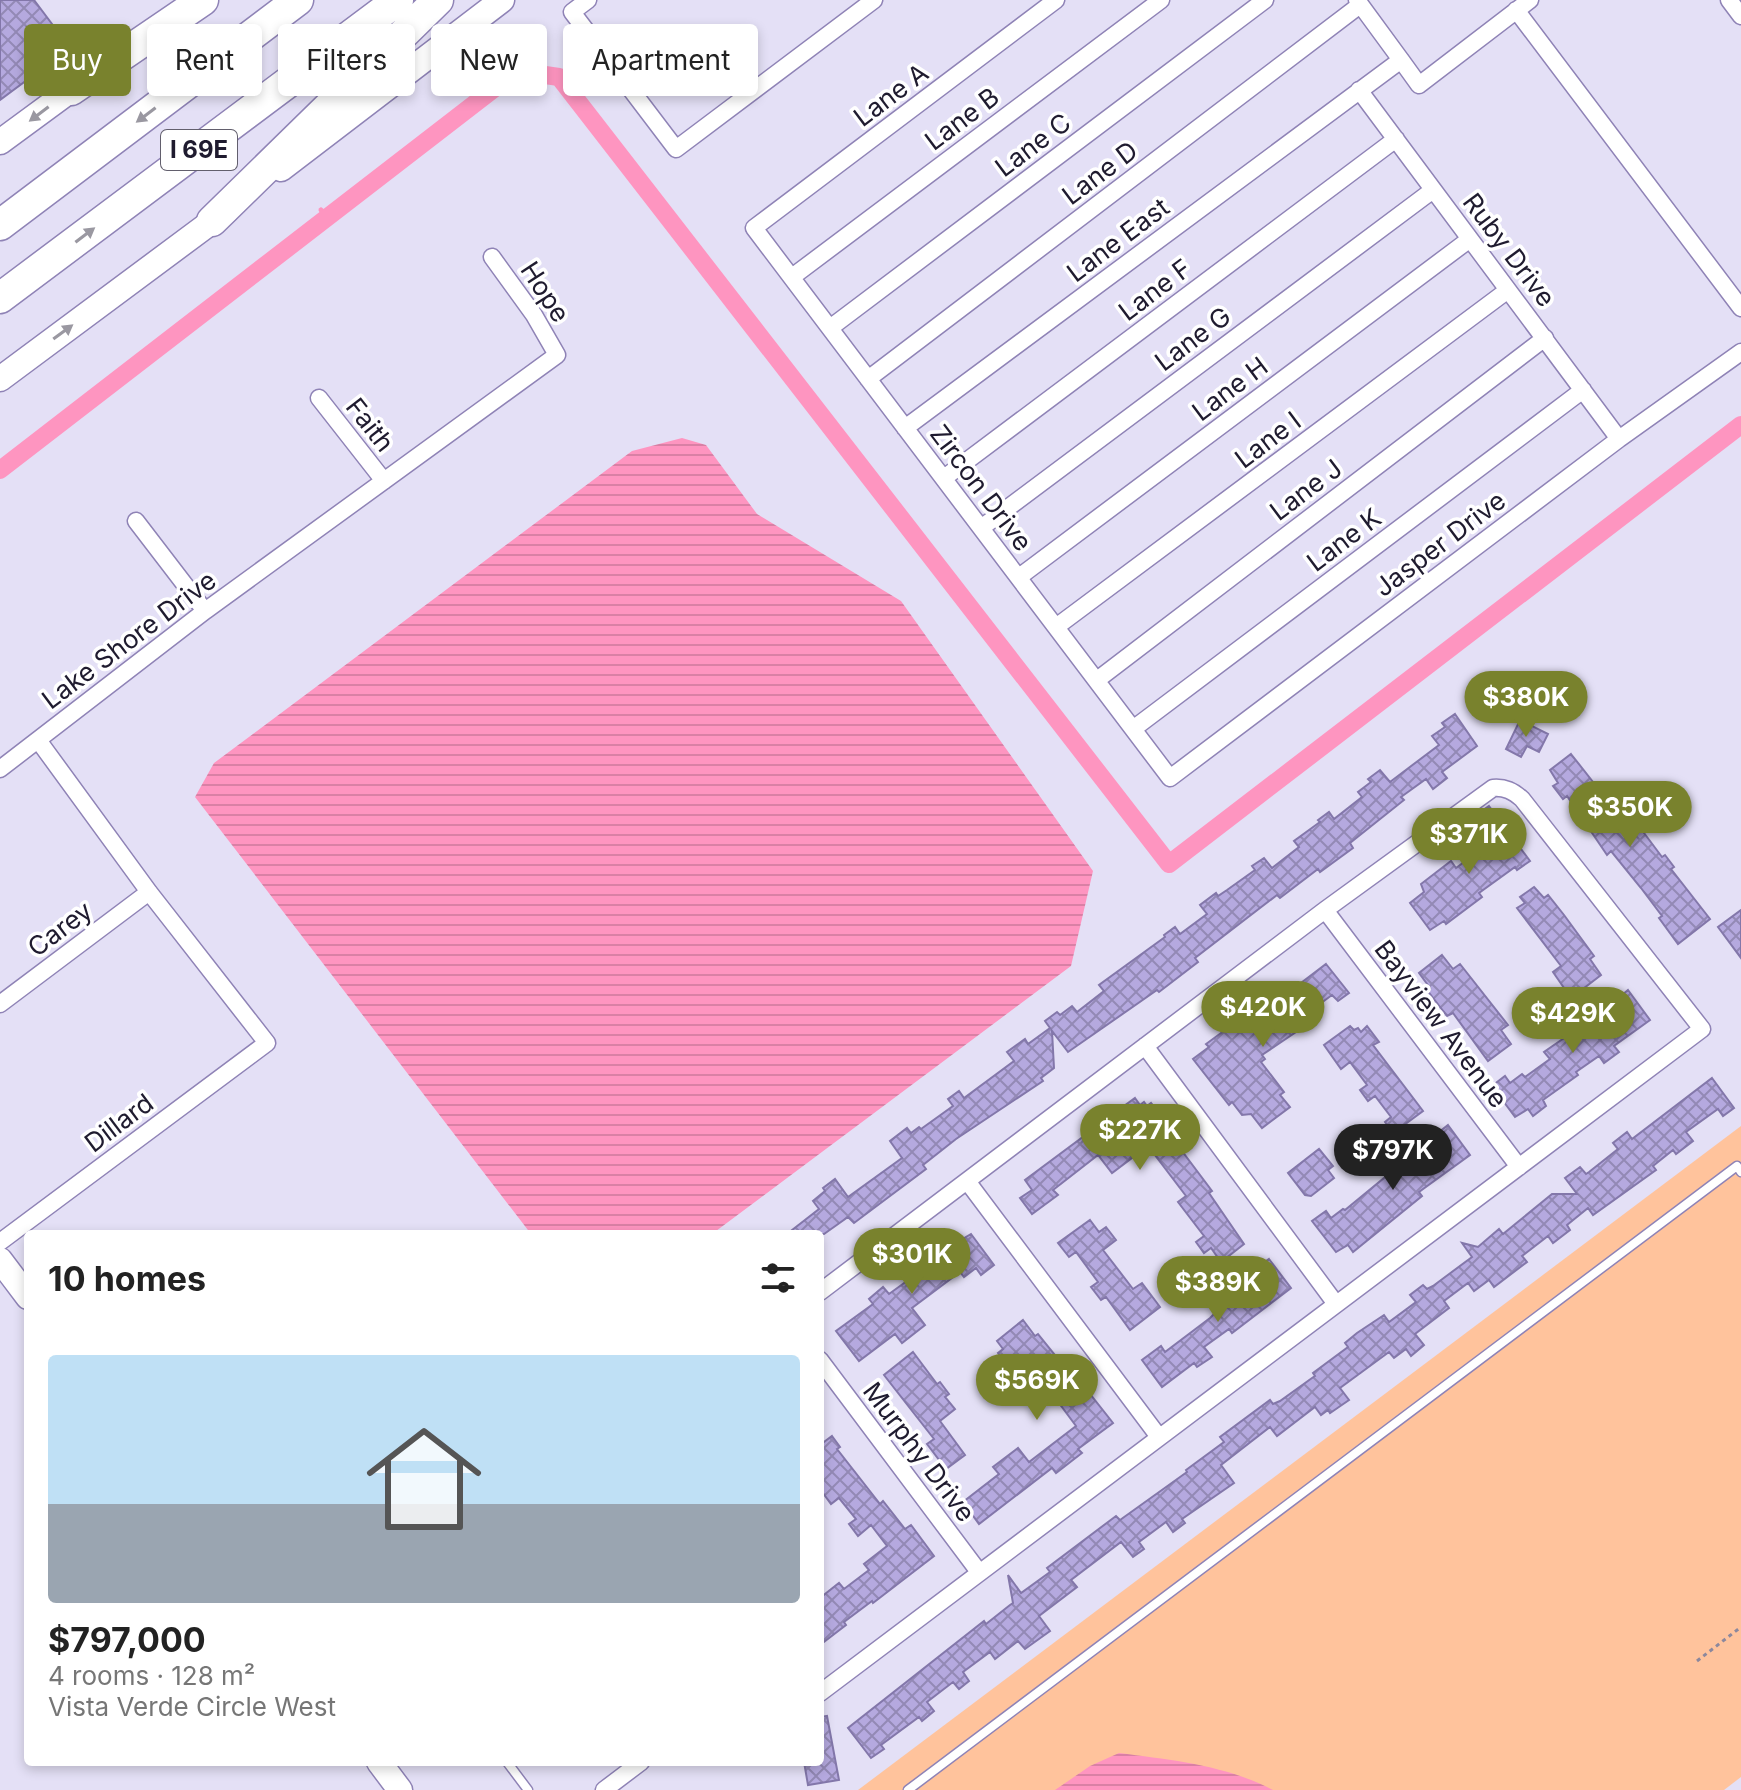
<!DOCTYPE html>
<meta charset="utf-8">
<style>
:root{--surface:#fff;--page:#f2f2f2;--text:#222;--muted:#767676;--accent:#79822d}
body{margin:0;font-family:Inter,sans-serif;background:var(--page);color:var(--text);height:100vh;display:flex;flex-direction:column;font-size:30px;white-space:nowrap}
*{box-sizing:border-box;margin:0}
p{font-size:26px;color:var(--muted)}
.icon{flex:none;width:44px;height:44px;fill:none;stroke:currentColor;stroke-width:2;stroke-linecap:round;stroke-linejoin:round}
.map{position:relative;flex:1;overflow:hidden}
.sheet{position:absolute;left:24px;top:1230px;width:800px;height:536px;display:flex;flex-direction:column;background:var(--surface);border-radius:8px;box-shadow:0 4px 12px #0003}
.sheet>*{flex:none}
.guide{position:absolute;left:24px;top:24px;width:800px;height:72px;display:flex;gap:16px}
.price{position:absolute;translate:-50% -68px;padding:0 18px;border-radius:28px;background:var(--accent);color:#fff;font-size:26px;line-height:52px;filter:drop-shadow(0 2px 4px #0008)}
.price::after{content:'';position:absolute;left:50%;top:48px;width:24px;height:18px;margin-left:-12px;background:inherit;clip-path:polygon(0 0,100% 0,50% 100%)}
.price.on{background:#222;color:#fff}
ul{padding:0;list-style:none}
li{display:grid;align-content:center;gap:16px;height:424px;padding:0 24px}
li span{display:grid;place-items:center;height:248px;border-radius:8px;color:#555}
li>.icon{margin-inline-start:auto}
span .icon{width:144px;height:144px;fill:#fffc;stroke-width:1}
li b{font-size:34px}
h2{display:flex;justify-content:space-between;align-items:center;height:96px;padding:0 24px;font-size:34px}
.pill{padding:0 28px;border-radius:8px;background:var(--surface);box-shadow:0 4px 12px #0003;font-size:28px;line-height:72px}
.pill.on{background:var(--accent);color:#fff}
.map>svg:first-child{display:block}
</style>
<div class="map">
<svg width="1741" height="1790" viewBox="0 0 1741 1790">
<defs>
<pattern id="water-rules" width="6" height="5" patternUnits="userSpaceOnUse" patternTransform="scale(2)"><rect width="6" height="5" fill="#fe95c0"/><path d="M0 2.5h6" fill="none" stroke="#d980a5"/></pattern>
<pattern id="building-cross-hatch" width="8" height="8" patternUnits="userSpaceOnUse" patternTransform="scale(2)"><rect width="8" height="8" fill="#b5a9df"/><path d="M0 0l8 8M0 8l8-8" fill="none" stroke="#9389b5"/></pattern>
</defs>
<rect width="100%" height="100%" fill="#e4e0f6"/>
<path fill="#ffc39c" d="M1741 1126V1777L1724 1790H858Z"/>
<path fill="url(#water-rules)" d="M682 438 706 445 757 514 901 601 1093 871 1071 966 712 1234H531L195 797 214 763 632 451Z
M1119 1753C1172 1760 1225 1765 1273 1790H1055L1090 1766Z"/>
<g fill="none" stroke-linecap="round" stroke-linejoin="round">
<path stroke="#fe95c0" stroke-width="5" d="M321 210 328 217"/>
<path stroke="#fe95c0" stroke-width="18" d="M0 470 517 71 559 77 1169 864 1741 425"/>
</g>
<path fill="url(#building-cross-hatch)" stroke="#8377aa" stroke-width="2" d="M0 0H34L70 48 0 100Z
M1455 714 1477 746 1442 772 1447 778 1433 789 1426 779 1401 797 1404 800 1350 843 1353 848 1320 872 1318 869 1280 898 1277 895 1195 958 1198 962 1159 992 1157 990 1068 1052 1052 1031 1054 1068 1041 1078 1043 1081 956 1139 923 1165 926 1169 854 1223 848 1217 824 1234H787L819 1209 813 1201 825 1191 823 1188 835 1179 848 1197 902 1158 890 1141 907 1128 911 1133 919 1127 921 1129 953 1106 948 1099 959 1091 964 1098 1014 1061 1007 1052 1025 1039 1028 1044 1050 1028 1045 1021 1057 1012 1060 1015 1072 1006 1077 1012 1104 991 1099 985 1165 937 1164 935 1175 927 1180 934 1207 914 1200 905 1216 893 1218 896 1227 890 1255 870 1252 866 1264 858 1272 868 1299 847 1294 841 1320 822 1318 820 1329 812 1334 819 1362 797 1358 792 1371 782 1368 779 1380 770 1390 782 1439 745 1432 736 1445 727 1442 723Z
M1520 720 1548 734 1539 752 1527 746 1521 757 1506 749Z
M1571 754 1597 787 1600 785 1606 793 1611 789 1662 857 1665 855 1674 867 1671 869 1710 919 1678 944 1659 918 1662 916 1641 888 1611 851 1607 855 1567 796 1563 799 1553 786 1558 783 1550 770Z
M1489 806 1530 861 1517 870 1515 867 1479 893 1482 897 1446 924 1444 921 1430 930 1410 903 1424 892 1421 884 1451 861 1456 868 1496 838 1479 813Z
M1534 887 1544 898 1548 895 1564 915 1594 956 1590 959 1601 975 1571 998 1553 972 1561 966 1517 908 1525 903 1520 897Z
M1741 910V958L1718 927Z
M1442 955 1453 969 1460 964 1508 1025 1501 1030 1511 1044 1488 1061 1453 1013 1447 1016 1427 990 1430 988 1419 973Z
M1326 964 1349 993 1338 1001 1332 995 1294 1023 1299 1030 1262 1055 1265 1059 1261 1062 1284 1092 1280 1095 1290 1107 1262 1128 1251 1114 1242 1115 1232 1102 1229 1105 1193 1059 1209 1047 1206 1044 1232 1025 1239 1030Z
M1628 990 1650 1020 1614 1046 1619 1052 1604 1063 1599 1056 1576 1072 1578 1075 1543 1100 1546 1106 1533 1116 1528 1109 1515 1117 1492 1086 1505 1076 1510 1083 1522 1074 1525 1077 1550 1059 1544 1052 1567 1036 1564 1032 1578 1021 1583 1028Z
M1350 1026 1354 1030 1358 1028 1361 1032 1367 1026 1379 1042 1373 1045 1423 1111 1393 1133 1385 1122 1391 1117 1375 1096 1368 1101 1360 1090 1367 1085 1350 1062 1341 1069 1324 1045Z
M1712 1078 1734 1108 1723 1116 1718 1109 1686 1132 1693 1141 1676 1154 1673 1150 1653 1166 1656 1170 1593 1215 1588 1208 1567 1225 1570 1230 1553 1243 1548 1236 1522 1256 1527 1262 1494 1287 1489 1280 1474 1291 1468 1283 1444 1301 1449 1308 1415 1334 1424 1345 1411 1356 1406 1349 1394 1358 1389 1352 1340 1388 1349 1400 1336 1409 1330 1413 1328 1410 1321 1415 1315 1407 1277 1436 1270 1427 1221 1465 1234 1483 1182 1519 1185 1523 1173 1532 1166 1522 1139 1542 1144 1549 1133 1557 1121 1542 1071 1580 1077 1587 1039 1616 1050 1631 1025 1649 1018 1641 995 1659 990 1652 963 1672 969 1681 959 1689 953 1682 927 1702 934 1711 922 1721 919 1717 881 1745 884 1749 871 1758 848 1728 984 1621 986 1624 1010 1605 1013 1603 1008 1575 1021 1593 1050 1572 1047 1568 1116 1516 1120 1520 1187 1472 1186 1470 1224 1442 1220 1437 1270 1400 1273 1404 1280 1401 1312 1378 1315 1376 1313 1373 1348 1347 1345 1343 1357 1333 1384 1315 1389 1322 1416 1302 1410 1295 1423 1285 1427 1289 1433 1286 1472 1257 1462 1243 1478 1247 1499 1229 1503 1234 1552 1194H1577L1565 1178 1580 1167 1586 1174 1589 1172 1618 1149 1613 1143 1627 1132 1632 1139Z
M1135 1098 1140 1105 1144 1102 1147 1106 1151 1103 1171 1129 1167 1131 1212 1191 1209 1193 1244 1244 1221 1262 1211 1248 1204 1253 1196 1242 1204 1236 1178 1202 1186 1196 1148 1146 1112 1173 1098 1155 1053 1190 1058 1195 1032 1214 1020 1198 1032 1190 1025 1180 1099 1125 1104 1132 1126 1116 1120 1109Z
M1448 1125 1470 1155 1419 1192 1422 1196 1353 1252 1348 1245 1336 1252 1312 1221 1326 1211 1331 1218 1343 1209 1345 1210 1390 1173 1386 1168 1398 1158 1401 1162Z
M1319 1149 1333 1166 1328 1170 1334 1178 1311 1196 1305 1195 1288 1173Z
M1090 1220 1099 1232 1106 1227 1116 1240 1103 1250 1133 1289 1142 1283 1160 1307 1130 1330 1106 1297 1101 1300 1091 1287 1098 1282 1076 1252 1069 1257 1058 1243Z
M954 1234 959 1241 971 1234 994 1265 981 1275 976 1268 964 1277 960 1272 912 1308 925 1325 902 1343 895 1334 859 1361 836 1331 873 1304 869 1299 883 1287 889 1294 911 1278 922 1265 918 1261Z
M1269 1259 1291 1288 1232 1333 1229 1329 1204 1347 1212 1357 1197 1367 1194 1363 1162 1387 1142 1360 1161 1346 1165 1352 1210 1318 1216 1312 1209 1304 1234 1285 1239 1292 1263 1273 1258 1267Z
M1023 1320 1035 1336 1038 1334 1059 1360 1055 1363 1065 1375 1063 1380 1080 1402 1090 1394 1113 1423 1078 1449 1082 1453 1056 1473 1052 1468 979 1524 963 1502 999 1474 993 1467 1018 1448 1029 1462 1076 1426 1050 1391 1040 1398 1035 1390 1029 1394 998 1353 1003 1349 997 1341Z
M913 1352 937 1384 940 1382 949 1394 945 1397 955 1409 940 1421 965 1455 946 1469 927 1444 934 1439 884 1375Z
M832 1436 840 1447 837 1449 880 1504 883 1501 905 1529 911 1525 934 1556 873 1603 872 1601 844 1622 846 1625 820 1645V1598L839 1583 844 1589 869 1570 864 1564 887 1546 871 1525 858 1536 849 1524 856 1519 839 1498 831 1504 820 1489V1445Z
M827 1716 839 1780 808 1785 804 1762H820V1717Z"/>
<g fill="none" stroke-linecap="round" stroke-linejoin="round">
<defs>
<path id="service" d="M507 1762 528 1790
M908 1790 1737 1166 1741 1172"/>
<path id="minor" d="M588 0 572 12 676 149 874 0
M1056 0 754 228 1170 778 1619 439 1741 352
M1357 0 1401 60
M1729 0 1741 16
M1516 10 1741 308
M1359 90 1619 439
M792 277 1161 0
M830 328 1265 0
M868 379 1360 5
M319 398 384 481
M905 428 1401 60 1419 85 1530 0
M944 478 1396 139
M136 521 205 611
M981 528 1433 190
M1019 577 1470 239
M1056 627 1508 290
M1097 680 1545 338
M1133 729 1583 390
M0 769 205 611 557 355 534 315 492 257
M1325 910 1519 1167
M0 1004 149 892
M1145 1046 1336 1304
M967 1181 1159 1437
M0 1242 267 1043 149 892 38 740
M820 1292 1325 910 1493 788C1505 787 1513 791 1522 799L1702 1029 820 1693
M820 1360 979 1572
M604 1790 641 1762"/>
<path id="secondary" d="M0 142 83 81
M281 169 502 0
M0 379 226 211
M0 1260 28 1297
M379 1762 400 1790"/>
<path id="motorway" d="M71 90 203 0
M212 221 438 0
M0 225 298 0
M0 298 398 0"/>
</defs>
<use href="#service" stroke="#8f83b6" stroke-width="11"/>
<use href="#minor" stroke="#8f83b6" stroke-width="19"/>
<use href="#secondary" stroke="#8f83b6" stroke-width="27"/>
<use href="#motorway" stroke="#8f83b6" stroke-width="33"/>
<path stroke="#8c889d" stroke-width="3" stroke-dasharray="4 4" stroke-linecap="butt" d="M1697 1661 1741 1627"/>
<use href="#service" stroke="#fff" stroke-width="8"/>
<use href="#minor" stroke="#fff" stroke-width="16"/>
<use href="#secondary" stroke="#fff" stroke-width="24"/>
<use href="#motorway" stroke="#fff" stroke-width="30"/>
</g>
<defs><path id="oneway-solid" d="M-6-.8H1V-3.2L6.5 0L1 3.2V.8H-6Z" transform="scale(2)"/></defs>
<g fill="#9a98a1">
<use href="#oneway-solid" transform="translate(39 114) rotate(143)"/>
<use href="#oneway-solid" transform="translate(146 115) rotate(143)"/>
<use href="#oneway-solid" transform="translate(85 235) rotate(-37)"/>
<use href="#oneway-solid" transform="translate(63 332) rotate(-36)"/>
</g>
<g text-anchor="middle" stroke-width="7" stroke-linejoin="round" paint-order="stroke">
<rect fill="#fff" stroke="#625f6d" stroke-width="2" x="161" y="130" width="76" height="40" rx="6"/>
<g font-size="24" font-weight="bold" fill="#1f1b2f">
<text x="199" y="158">I 69E</text>
</g>
<g font-size="26" fill="#1f1b2f" stroke="#fff">
<text transform="translate(891 95) rotate(-37)" y="9">Lane A</text>
<text transform="translate(962 119) rotate(-37)" y="9">Lane B</text>
<text transform="translate(1033 145) rotate(-37)" y="9">Lane C</text>
<text transform="translate(1100 173) rotate(-37)" y="9">Lane D</text>
<text transform="translate(1118 240) rotate(-37)" y="9">Lane East</text>
<text transform="translate(1509 250) rotate(53)" y="9">Ruby Drive</text>
<text transform="translate(1155 290) rotate(-37)" y="9">Lane F</text>
<text transform="translate(545 292) rotate(57)" y="9">Hope</text>
<text transform="translate(1193 339) rotate(-37)" y="9">Lane G</text>
<text transform="translate(1230 389) rotate(-37)" y="9">Lane H</text>
<text transform="translate(370 425) rotate(52)" y="9">Faith</text>
<text transform="translate(1268 440) rotate(-37)" y="9">Lane I</text>
<text transform="translate(981 488) rotate(53)" y="9">Zircon Drive</text>
<text transform="translate(1306 490) rotate(-37)" y="9">Lane J</text>
<text transform="translate(1344 540) rotate(-37)" y="9">Lane K</text>
<text transform="translate(1440 544) rotate(-37)" y="9">Jasper Drive</text>
<text transform="translate(129 640) rotate(-37)" y="9">Lake Shore Drive</text>
<text transform="translate(60 929) rotate(-37)" y="9">Carey</text>
<text transform="translate(1441 1024) rotate(53)" y="9">Bayview Avenue</text>
<text transform="translate(119 1123) rotate(-37)" y="9">Dillard</text>
<text transform="translate(919 1452) rotate(53)" y="9">Murphy Drive</text>
</g>
</g>
</svg>
<b class="price" style="left:1526px;top:739px">$380K</b>
<b class="price" style="left:1630px;top:849px">$350K</b>
<b class="price" style="left:1469px;top:876px">$371K</b>
<b class="price" style="left:1263px;top:1049px">$420K</b>
<b class="price" style="left:1573px;top:1055px">$429K</b>
<b class="price" style="left:1140px;top:1172px">$227K</b>
<b class="price on" style="left:1393px;top:1192px">$797K</b>
<b class="price" style="left:912px;top:1296px">$301K</b>
<b class="price" style="left:1218px;top:1324px">$389K</b>
<b class="price" style="left:1037px;top:1422px">$569K</b>
<div class="guide">
<a class="pill on">Buy</a>
<a class="pill">Rent</a>
<a class="pill">Filters</a>
<a class="pill">New</a>
<a class="pill">Apartment</a>
</div>
<section class="sheet">
<h2>10 homes<svg class="icon" aria-label="filters" viewBox="0 0 24 24"><path d="M4 7h16M4 17h16"/><circle cx="9" cy="7" r="2"/><circle cx="15" cy="17" r="2"/></svg></h2>
<ul>
<li><span style="background:linear-gradient(#bfe0f5 60%,#9aa5b1 0)"><svg class="icon" aria-label="home" viewBox="0 0 24 24"><path d="M3 11l9-7 9 7M6 9v11h12V9"/></svg></span><div><b>$797,000</b><p>4 rooms · 128 m²</p><p>Vista Verde Circle West</p></div></li>
</ul>
</section>
</div>
